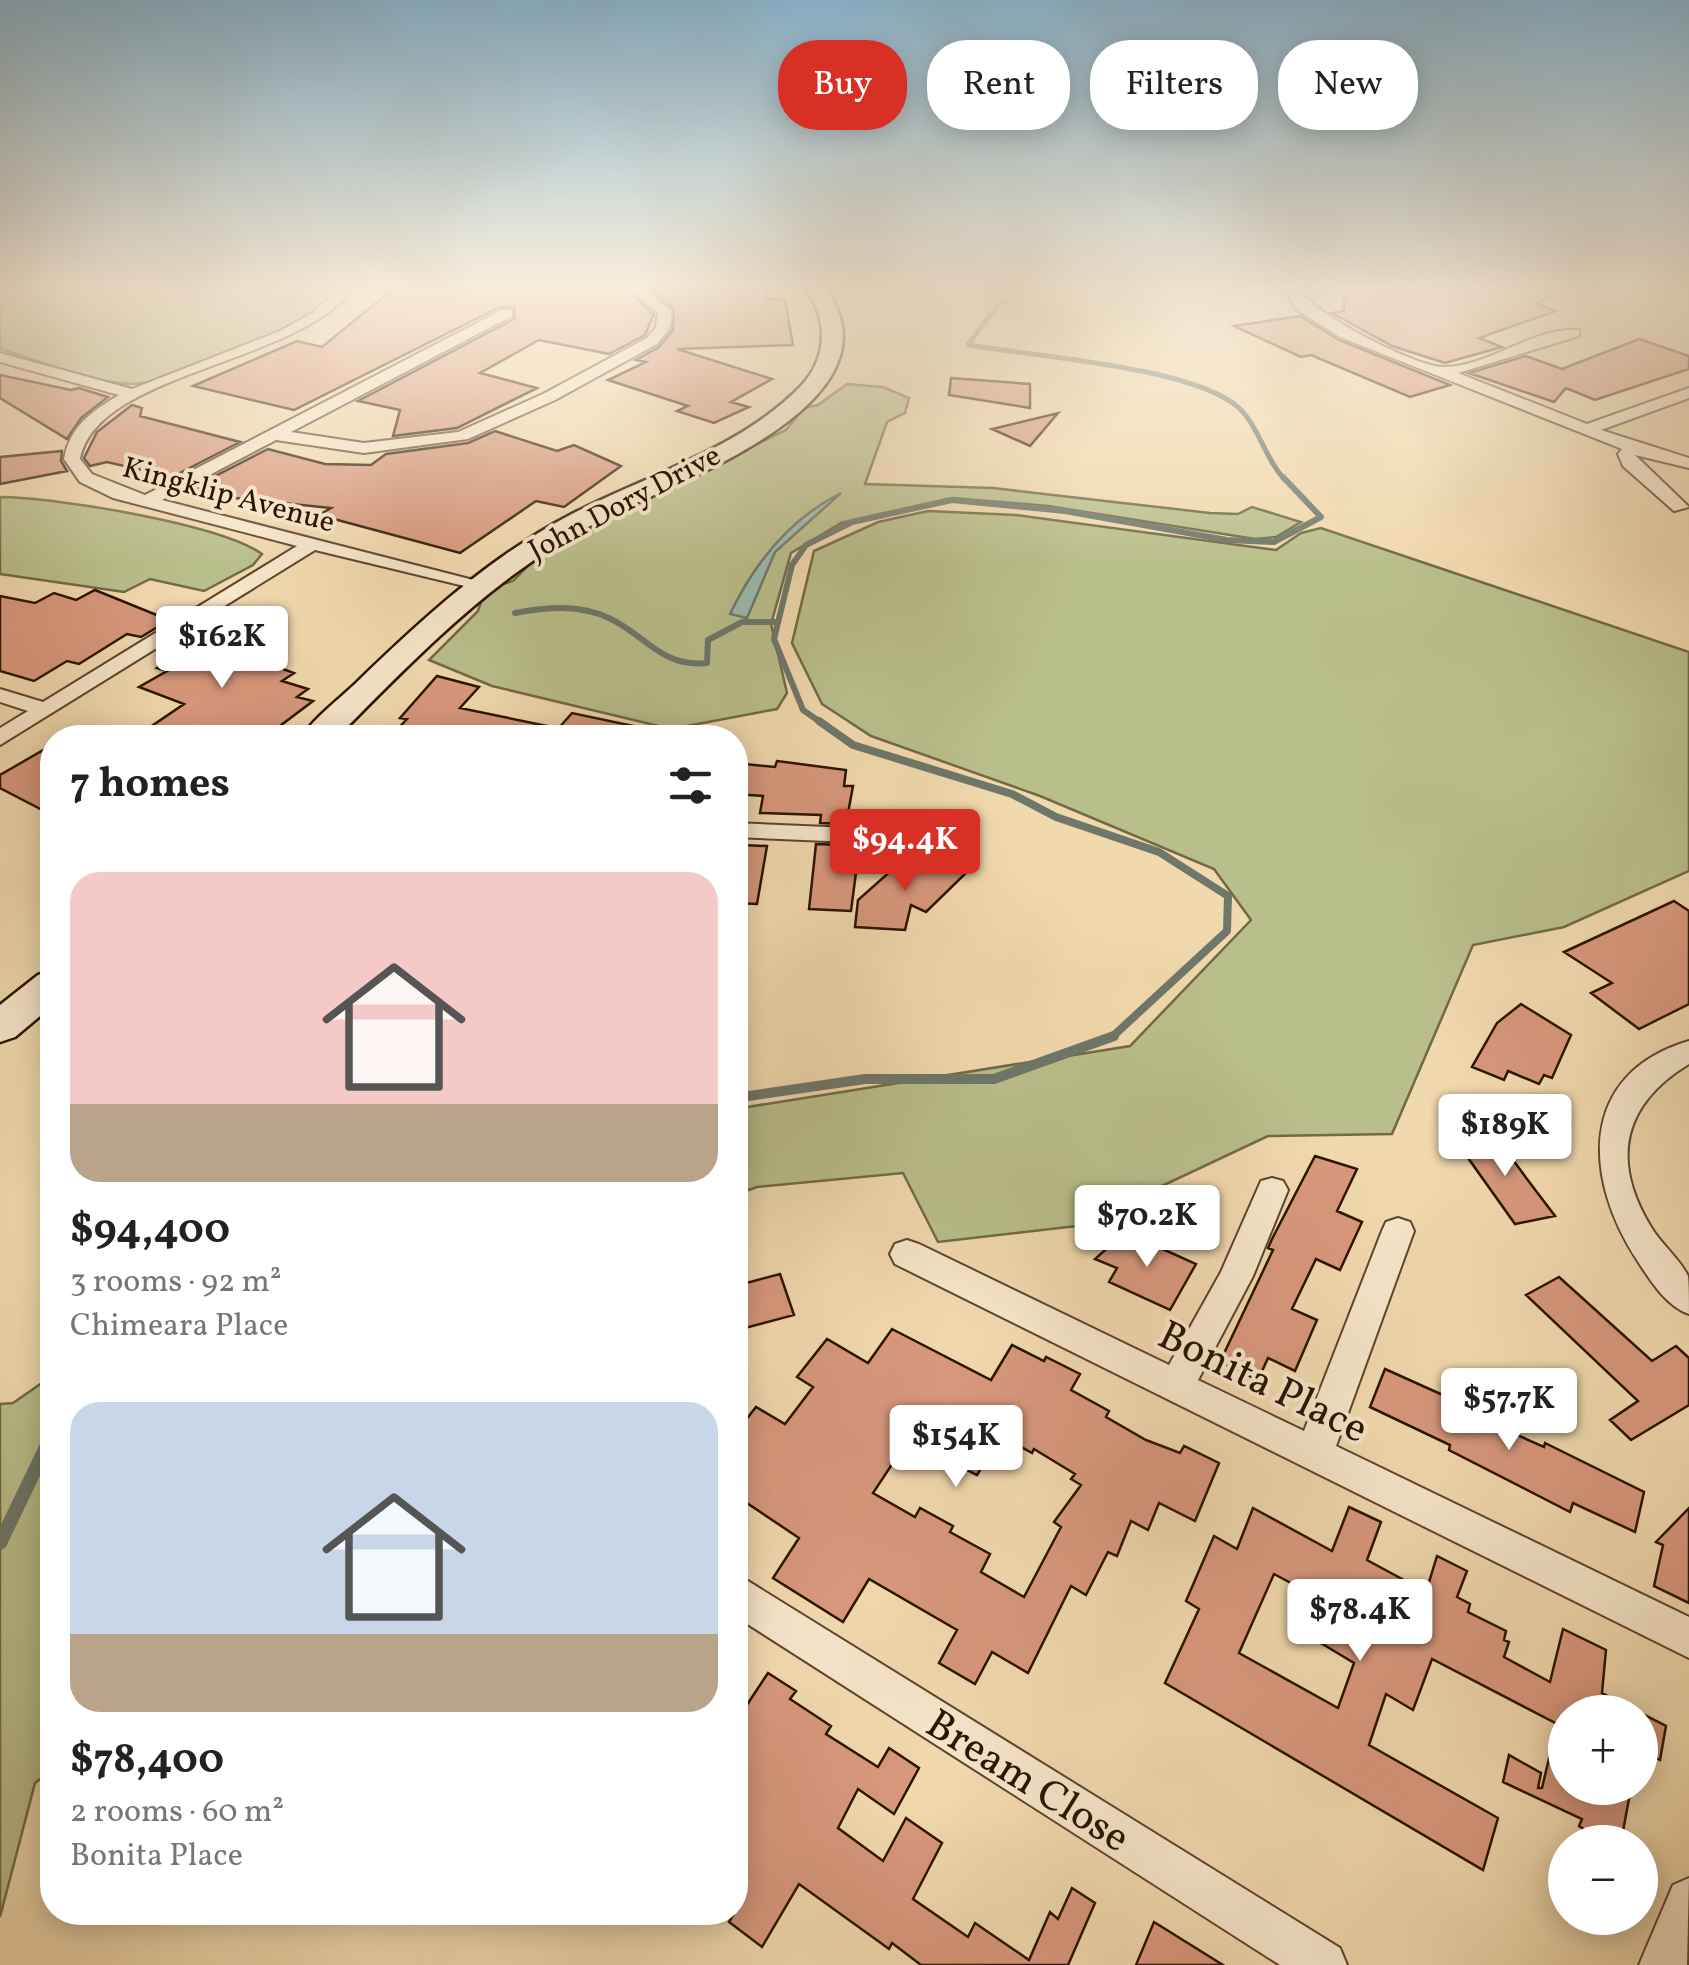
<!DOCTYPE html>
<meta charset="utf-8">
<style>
:root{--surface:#fff;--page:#f6f6f6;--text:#222;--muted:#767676;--accent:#d93025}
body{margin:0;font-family:Vollkorn,serif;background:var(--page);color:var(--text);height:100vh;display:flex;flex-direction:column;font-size:38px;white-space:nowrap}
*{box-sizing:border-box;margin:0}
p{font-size:32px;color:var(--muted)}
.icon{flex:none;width:55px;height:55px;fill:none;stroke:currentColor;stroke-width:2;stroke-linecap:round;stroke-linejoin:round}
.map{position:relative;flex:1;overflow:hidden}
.drawer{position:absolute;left:40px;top:725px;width:708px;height:1200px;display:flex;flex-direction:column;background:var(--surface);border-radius:40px;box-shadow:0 5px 25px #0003}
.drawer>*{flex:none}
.hud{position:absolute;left:778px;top:40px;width:760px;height:90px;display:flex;gap:20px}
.tools{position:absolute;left:1548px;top:1695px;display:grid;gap:20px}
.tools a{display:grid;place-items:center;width:110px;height:110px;border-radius:50%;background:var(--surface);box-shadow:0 5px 25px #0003;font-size:50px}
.price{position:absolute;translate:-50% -85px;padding:0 22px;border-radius:10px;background:#fff;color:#222;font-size:32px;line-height:65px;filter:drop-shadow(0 2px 5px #0008)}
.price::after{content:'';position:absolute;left:50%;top:60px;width:30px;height:22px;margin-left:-15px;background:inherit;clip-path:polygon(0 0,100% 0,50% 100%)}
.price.active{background:var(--accent);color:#fff}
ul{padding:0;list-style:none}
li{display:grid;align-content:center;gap:20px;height:530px;padding:0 30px}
li span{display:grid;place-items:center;height:310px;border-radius:30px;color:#555}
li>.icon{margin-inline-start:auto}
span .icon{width:180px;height:180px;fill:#fffc;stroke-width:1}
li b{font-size:42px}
h2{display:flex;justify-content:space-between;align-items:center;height:120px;padding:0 30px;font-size:42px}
.tag{padding:0 35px;border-radius:40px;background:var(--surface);box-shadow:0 5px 25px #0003;font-size:35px;line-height:90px}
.tag.active{background:var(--accent);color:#fff}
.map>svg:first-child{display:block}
</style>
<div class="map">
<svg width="1689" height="1965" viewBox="0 0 1689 1965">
<rect width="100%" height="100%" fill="#f1d9ae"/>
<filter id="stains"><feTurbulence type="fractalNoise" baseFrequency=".002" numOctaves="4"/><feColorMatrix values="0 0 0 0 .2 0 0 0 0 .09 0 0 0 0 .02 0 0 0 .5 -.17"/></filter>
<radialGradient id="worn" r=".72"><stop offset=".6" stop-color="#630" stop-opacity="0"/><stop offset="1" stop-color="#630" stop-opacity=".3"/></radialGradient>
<path fill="#b9bf8b" stroke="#726947" stroke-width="2.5" d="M36 289H339C317 321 172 383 133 384 100 385 34 359 0 349V300Z
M847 384 883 387 909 398 905 413 887 422 865 484 993 488 1210 513 1238 514 1252 507 1301 522 1276 537 1255 539 1048 506 952 498 841 523 791 553 771 624 787 693 777 709 671 729 492 686 429 660 478 611 485 589 513 581 537 557 665 488 786 430 804 408 818 405Z
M0 497C54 497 220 524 262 554L253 565 204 591 150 579 124 592 0 574Z
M928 511 1016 515 1276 550 1301 533 1321 528 1689 652V871L1564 927 1473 945 1392 1134 1268 1136 1077 1226 938 1242 903 1173 757 1187 735 1195V1109L1130 1046 1251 920 1214 869 1040 796 871 736 822 704 792 643 814 551 878 522Z
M52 1376V1770L35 1783 0 1917V1404L13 1403Z"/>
<path fill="#9bbaaf" stroke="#6e776a" stroke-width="2.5" d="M841 493 775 552 747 618 730 614C755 562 789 519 841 493Z"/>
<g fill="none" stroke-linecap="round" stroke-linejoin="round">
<path stroke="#6e776a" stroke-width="5" d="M1021 289 996 307 968 345C1033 356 1194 367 1239 408 1259 427 1265 459 1285 480"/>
<path stroke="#6e776a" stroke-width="6" d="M515 613C547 607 579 604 609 618 647 636 662 668 707 663L708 640 742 622H778
M823 724 803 710 774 639 792 565 806 545 852 522 952 500 1065 511 1227 540 1274 542 1321 517 1283 477"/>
<path stroke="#6e776a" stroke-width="8" d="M819 721 853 745 1012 794 1056 817 1159 852 1228 896 1227 931 1111 1038"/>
<path stroke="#6e776a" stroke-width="10" d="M735 1098 865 1079H994L1114 1036
M48 1444 52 1436"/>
<path stroke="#6e776a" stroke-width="14" d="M0 1543 49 1441"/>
</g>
<path fill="#d8987d" stroke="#2b1303" stroke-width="2.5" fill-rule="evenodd" d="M393 289H625L654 314 645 335 609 354 539 340 480 373 537 388 457 428 393 436 400 410 358 401 514 319 515 307H500L294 410 193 386 297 341 322 347Z
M650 289H766L767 299 785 300 793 345 677 349 772 379 731 402 749 407 714 423 677 411 688 406 608 380 646 362 636 360 659 347 673 330 674 308Z
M1343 289H1561L1537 304 1556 311 1479 338 1502 347 1445 363 1392 346 1332 313 1344 311Z
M1300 316 1339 340 1450 385 1410 397 1311 355 1301 357 1234 326Z
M1639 339 1689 356V369L1595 400 1566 388 1554 402 1469 373 1526 356 1562 369Z
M0 375 71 390 79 388 108 397 81 418 67 439 0 398Z
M951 378 1030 384V408L949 395Z
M132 405 142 408 140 416 240 442 172 477 107 462 90 466 84 458 97 432Z
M1058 413 1030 446 992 429Z
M495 431 557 451 574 445 621 466 564 507 536 501 460 553 319 515 331 508 235 498 194 487 268 449 325 464 371 465 386 454 468 443Z
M62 451 61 461 67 471 0 484V457Z
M95 590 169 620 141 637 127 634 79 664 67 661 34 681 0 671V596L35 603 54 593 76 600Z
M207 629 246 641 242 654 294 673 282 681 308 689 297 697 313 701 264 738H134L184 704 139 687 167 671 157 668 184 649 169 645 194 630Z
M437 676 479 687 460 708 552 727 551 737 572 713 638 727 637 738H389L407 719 400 718Z
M52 745V815L0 788V775Z
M777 761 846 770 844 786H853L846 824 820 823 821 815 760 813 763 796 735 794V763L775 767Z
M816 844 843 845 840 864 857 865 851 911 809 909Z
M742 845 767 846 757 904 735 903V859H739Z
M925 857 965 874 926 912 911 905 905 930 855 927 858 900 903 860 919 862Z
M1674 901 1689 911V1004L1639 1029 1591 993 1612 983 1564 952Z
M1521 1004 1571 1035 1552 1078 1544 1075 1539 1084 1508 1071 1504 1080 1472 1067 1497 1023Z
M1494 1134 1527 1179 1555 1216 1515 1224 1456 1141Z
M1315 1156 1357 1169 1337 1211 1362 1222 1340 1270 1316 1259 1292 1309 1317 1320 1295 1371 1268 1358 1258 1380 1220 1362 1273 1250 1268 1248 1272 1239Z
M1125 1232 1196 1264 1170 1310 1109 1282 1117 1268 1095 1259Z
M780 1274 794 1315 745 1328 735 1286Z
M1559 1277 1652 1361 1676 1346 1689 1358V1405L1631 1440 1610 1420 1638 1401 1526 1295Z
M892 1329 991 1380 1012 1345 1044 1361 1046 1357 1080 1374 1071 1390 1109 1411 1106 1417 1146 1440 1180 1453 1184 1446 1219 1463 1195 1521 1159 1503 1148 1530 1131 1521 1117 1556 1108 1552 1086 1595 1071 1586 1028 1673 992 1652 975 1684 939 1663 957 1630 869 1579 843 1622 773 1578 799 1538 735 1495V1434L756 1407 785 1424 813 1387 797 1377 827 1339 868 1363ZM908 1440 977 1475 989 1455 1005 1463 1016 1444 1032 1453 1034 1449 1075 1474 1071 1479 1081 1485 1054 1522 1061 1527 1024 1597 981 1572 990 1554 950 1532 953 1526 920 1508 915 1517 873 1493Z
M1385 1369 1454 1400 1452 1406 1544 1447 1545 1443 1644 1492 1635 1532 1573 1503 1570 1512 1449 1450 1450 1445 1370 1407Z
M1349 1507 1381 1522 1367 1560 1426 1592 1437 1556 1467 1571 1457 1597 1470 1604 1468 1612 1506 1631 1504 1640 1509 1642 1504 1657 1550 1682 1563 1629 1606 1650 1602 1693 1666 1726 1660 1760 1640 1750V1712H1565V1728L1432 1659 1413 1710 1386 1694 1369 1745 1498 1818 1483 1870 1165 1683 1199 1609 1186 1601 1214 1536 1237 1549 1253 1508 1332 1551ZM1274 1574 1317 1597 1301 1631 1354 1663 1338 1708 1239 1653Z
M1689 1508V1603L1654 1586 1663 1545 1656 1542Z
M768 1673 796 1691 790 1699 831 1726 826 1734 878 1767 889 1748 919 1768 894 1814 858 1789 838 1828 883 1861 906 1818 942 1843 913 1899 968 1937 975 1923 1029 1960 1050 1912 1058 1919 1072 1888 1095 1903 1068 1965H921L892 1943 889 1949 799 1884 762 1947 729 1922 735 1912V1723Z
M1556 1729 1565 1730V1788H1631L1621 1842H1604L1579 1826 1582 1819 1503 1782 1509 1755 1541 1773 1538 1788H1542Z
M1154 1922 1223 1965H1136Z"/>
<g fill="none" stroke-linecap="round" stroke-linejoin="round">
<defs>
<path id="street" d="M339 289H353C295 365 97 372 80 459L92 474 145 495 502 310H512V316L291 432 364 443 458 432 543 394 647 338 656 327 658 312 629 289H644L672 311 670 328 657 344 555 400 468 439 364 453 276 440 162 500 485 583V591L315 550 0 745V728L28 711 0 702V689L43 702 297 546 113 498 80 482 64 459C70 426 91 412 119 395L0 362V353L132 389 280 331 314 312Z
M1285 289H1299C1313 314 1417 368 1445 367 1490 366 1535 326 1579 330V336L1458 373 1587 424 1689 388V398L1601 430 1689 458V468L1635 455 1689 507 1674 511 1623 466 1618 454 1622 449 1340 337 1297 310Z
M735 823 898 830 910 837 898 844 735 837Z
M1689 1041V1064C1623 1104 1610 1160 1651 1227 1661 1244 1680 1259 1688 1276 1689 1285 1689 1304 1689 1314 1666 1306 1650 1280 1637 1260 1584 1179 1577 1074 1689 1041Z
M1272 1178 1283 1181 1288 1190 1253 1276 1198 1380 1304 1431 1382 1231 1386 1222 1398 1218 1410 1222 1414 1231 1336 1446 1689 1617V1658L895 1264 890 1254 895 1244 907 1240 919 1244 1169 1365 1221 1272 1261 1181Z
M735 1573 1340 1948 1347 1965H1280L735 1616Z
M1689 1878 1687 1965H1639L1673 1885Z"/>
<path id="secondary" d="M806 289H826C904 399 690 477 619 511 587 527 556 544 527 565 457 614 397 677 336 738H301C315 717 337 701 355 684 420 621 488 558 570 515 646 475 739 450 801 386 828 357 828 320 806 289Z
M52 971V1006L15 1037 0 1042V1005L38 975Z"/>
</defs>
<use href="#street" stroke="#5c442e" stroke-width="4"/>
<use href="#secondary" stroke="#2b1303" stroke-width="5"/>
<use href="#street" fill="#f6e6ca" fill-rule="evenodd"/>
<use href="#secondary" fill="#f6e6ca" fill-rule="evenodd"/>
</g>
<linearGradient id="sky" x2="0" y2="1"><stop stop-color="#89b6d1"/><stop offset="0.51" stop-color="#f9eedb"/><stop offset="1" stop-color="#f9eedb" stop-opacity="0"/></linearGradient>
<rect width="1689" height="564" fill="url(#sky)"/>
<g text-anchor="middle" stroke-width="8" stroke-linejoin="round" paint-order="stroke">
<g font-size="30" fill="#2b1303" stroke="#f6e6ca">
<text transform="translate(229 494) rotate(15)" y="10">Kingklip Avenue</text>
<text transform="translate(624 502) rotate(-28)" y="10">John Dory Drive</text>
</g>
<g font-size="42" fill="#2b1303" stroke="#f6e6ca">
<text transform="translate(1264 1380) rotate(26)" y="15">Bonita Place</text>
<text transform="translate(1029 1779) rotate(32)" y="15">Bream Close</text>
</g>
</g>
<rect width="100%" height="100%" filter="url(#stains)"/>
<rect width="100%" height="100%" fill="url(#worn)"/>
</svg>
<div class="tools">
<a>+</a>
<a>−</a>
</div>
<b class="price" style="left:222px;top:691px">$162K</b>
<b class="price active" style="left:905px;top:894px">$94.4K</b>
<b class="price" style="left:1505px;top:1179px">$189K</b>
<b class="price" style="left:1147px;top:1270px">$70.2K</b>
<b class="price" style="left:1509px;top:1453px">$57.7K</b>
<b class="price" style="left:956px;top:1490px">$154K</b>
<b class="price" style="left:1360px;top:1664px">$78.4K</b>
<div class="hud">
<a class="tag active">Buy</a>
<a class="tag">Rent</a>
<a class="tag">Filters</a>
<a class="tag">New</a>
</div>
<section class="drawer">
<h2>7 homes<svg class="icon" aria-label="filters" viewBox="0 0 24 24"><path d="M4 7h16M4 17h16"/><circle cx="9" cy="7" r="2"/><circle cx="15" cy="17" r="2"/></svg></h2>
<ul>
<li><span style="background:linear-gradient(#f6c9c9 75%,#b9a48a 0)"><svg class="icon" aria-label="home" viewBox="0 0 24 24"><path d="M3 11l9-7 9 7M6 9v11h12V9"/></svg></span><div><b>$94,400</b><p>3 rooms · 92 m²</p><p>Chimeara Place</p></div></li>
<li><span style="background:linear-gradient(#c9d6e8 75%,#b9a48a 0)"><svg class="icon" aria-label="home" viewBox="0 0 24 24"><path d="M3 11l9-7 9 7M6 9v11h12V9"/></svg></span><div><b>$78,400</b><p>2 rooms · 60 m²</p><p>Bonita Place</p></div></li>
</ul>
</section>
</div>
